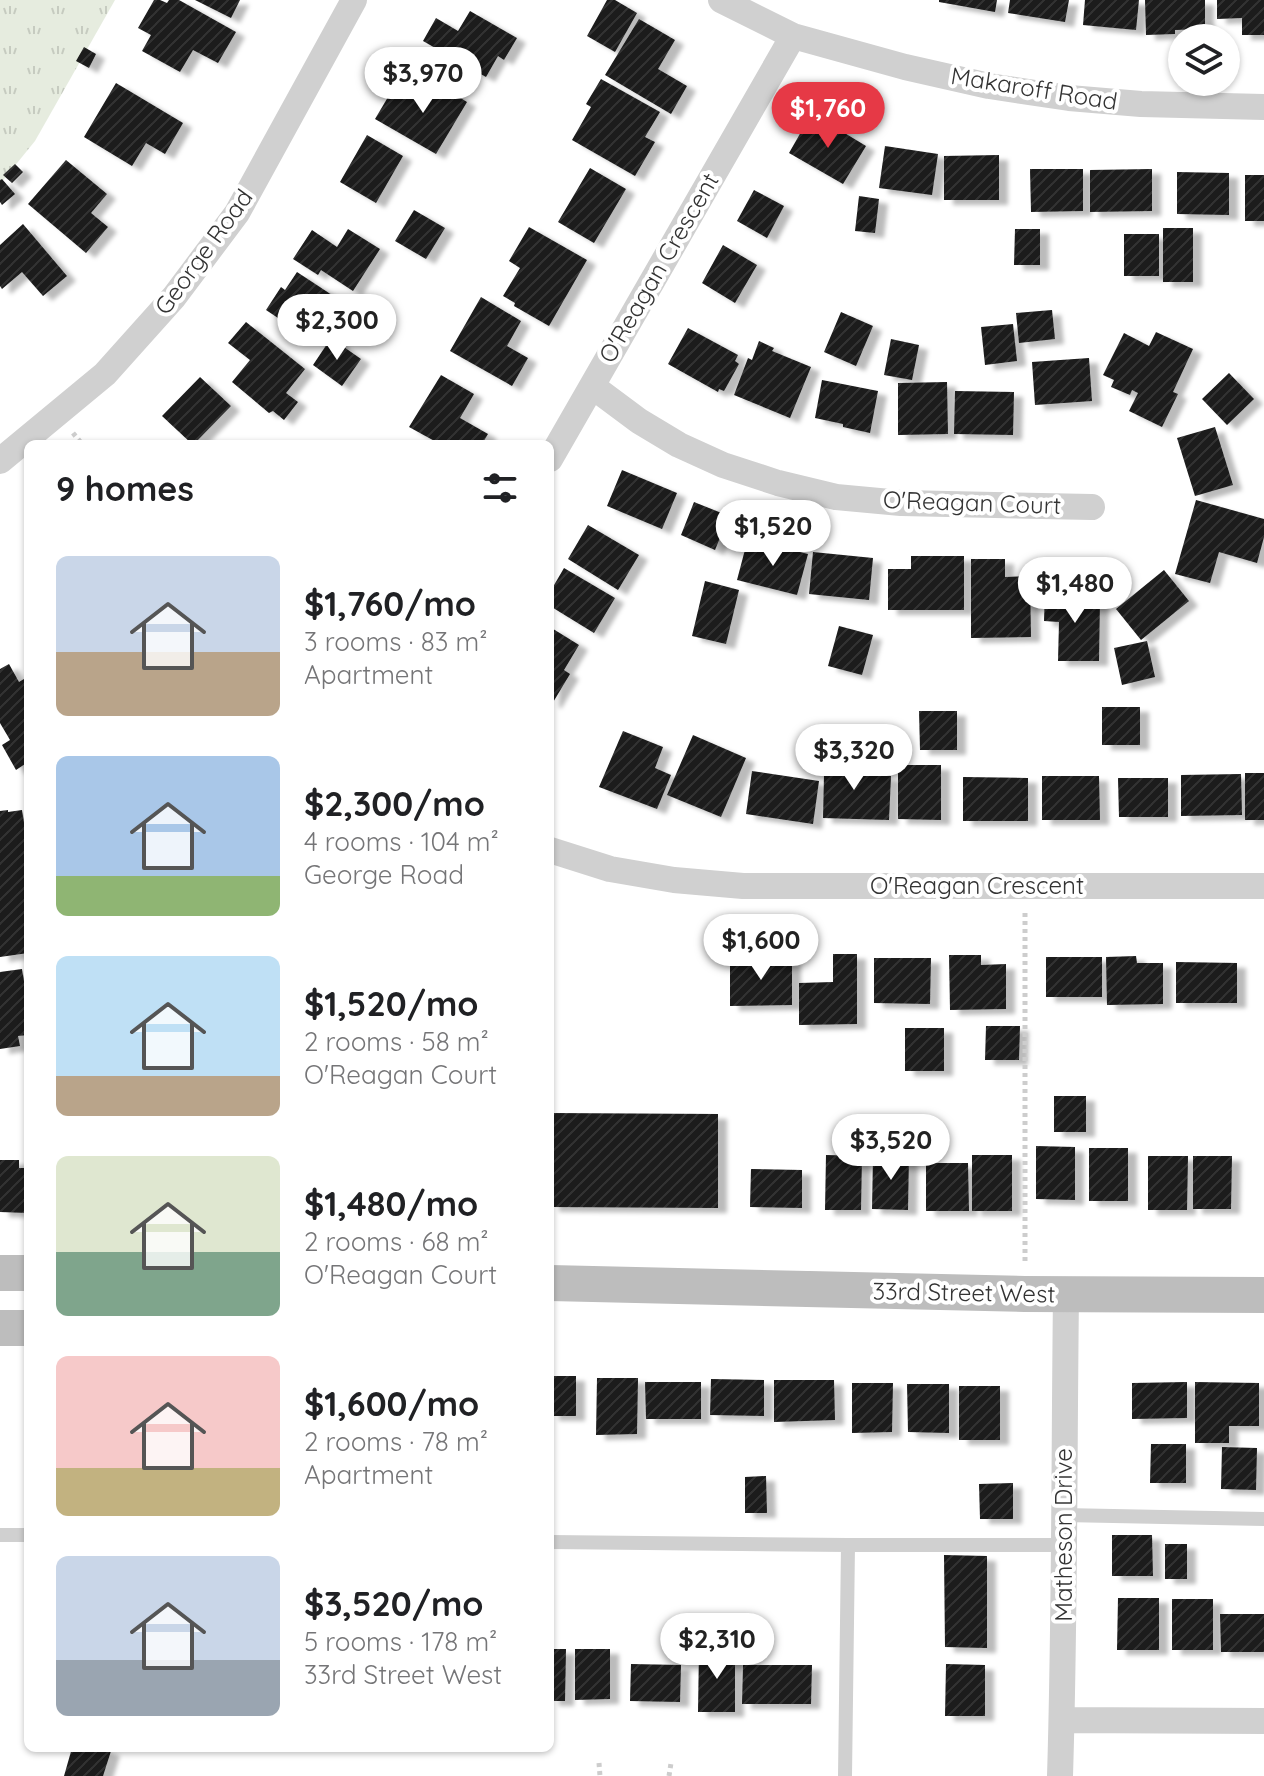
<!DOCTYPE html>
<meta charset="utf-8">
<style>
:root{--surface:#fff;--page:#f6f6f6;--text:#202124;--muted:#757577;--accent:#e63946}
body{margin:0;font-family:Quicksand,sans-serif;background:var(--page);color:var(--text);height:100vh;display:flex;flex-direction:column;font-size:30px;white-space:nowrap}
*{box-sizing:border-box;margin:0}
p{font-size:26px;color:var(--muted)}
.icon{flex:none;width:44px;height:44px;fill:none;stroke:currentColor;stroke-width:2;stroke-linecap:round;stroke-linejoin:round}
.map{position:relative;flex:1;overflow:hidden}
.details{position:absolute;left:24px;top:440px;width:530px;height:1312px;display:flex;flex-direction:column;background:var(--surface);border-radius:12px;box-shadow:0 2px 6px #0004}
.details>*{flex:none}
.buttons{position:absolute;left:1168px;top:24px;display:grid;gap:16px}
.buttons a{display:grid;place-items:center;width:72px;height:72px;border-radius:50%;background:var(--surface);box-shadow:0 2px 6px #0004;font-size:40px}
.price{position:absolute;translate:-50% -68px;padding:0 18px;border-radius:28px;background:#fff;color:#222;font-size:26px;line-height:52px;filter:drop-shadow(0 2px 4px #0008)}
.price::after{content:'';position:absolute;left:50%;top:48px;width:24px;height:18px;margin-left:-12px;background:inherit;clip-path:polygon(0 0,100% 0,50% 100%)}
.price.current{background:var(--accent);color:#fff}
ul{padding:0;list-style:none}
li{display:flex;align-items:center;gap:24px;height:200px;padding:0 32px}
li span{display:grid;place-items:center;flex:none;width:224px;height:160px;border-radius:12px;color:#555}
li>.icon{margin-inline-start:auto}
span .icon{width:96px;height:96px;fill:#fffc;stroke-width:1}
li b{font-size:34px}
h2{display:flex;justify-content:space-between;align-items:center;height:96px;padding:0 32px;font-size:34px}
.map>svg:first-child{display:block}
</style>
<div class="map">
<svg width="1264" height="1776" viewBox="0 0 1264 1776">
<defs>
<pattern id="park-tufts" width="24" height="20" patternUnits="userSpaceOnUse" patternTransform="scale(2)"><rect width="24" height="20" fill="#e6ecdf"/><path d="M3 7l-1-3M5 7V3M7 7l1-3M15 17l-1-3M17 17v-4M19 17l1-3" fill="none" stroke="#c6cbc0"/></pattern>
<pattern id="building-hatch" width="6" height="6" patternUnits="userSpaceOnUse" patternTransform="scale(2)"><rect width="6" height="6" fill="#1a1a1a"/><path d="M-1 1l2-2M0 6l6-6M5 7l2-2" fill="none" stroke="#333"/></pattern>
<filter id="shadow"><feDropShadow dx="9" dy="5" stdDeviation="2" flood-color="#0004"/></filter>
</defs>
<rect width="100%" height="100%" fill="#fff"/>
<path fill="url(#park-tufts)" d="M0 0H115L35 141 0 184Z"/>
<path fill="url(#building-hatch)" filter="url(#shadow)" d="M154 0H160L167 3 169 0H179L236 32 218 63 193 50 180 72 142 51 151 35 138 28Z
M195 0H240L231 18Z
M607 0H615L637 13 615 52 587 36Z
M939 0H997L995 12 939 2Z
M1010 0H1069L1065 22 1008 13Z
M1085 0H1139L1136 30 1083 25Z
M1145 0H1205V29L1175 30V34L1146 35Z
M1217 0H1264V35H1242V18L1217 19Z
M470 11 517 38 504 60 498 56 486 77 423 41 436 18 458 31Z
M639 19 675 40 658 69 687 86 671 114 605 75Z
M84 47 96 54 89 68 76 61Z
M601 79 660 112 645 137 655 142 635 176 572 140 591 107 586 104Z
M431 80 467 102 436 154 375 119 394 87 418 102Z
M116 83 183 123 165 154 146 143 132 166 84 137Z
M809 118 831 131 833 126 866 146 843 184 789 153Z
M367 135 403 156 376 203 340 182Z
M885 146 938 154 932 195 879 188Z
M999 155V200H944V156Z
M66 160 107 194 91 213 108 227 86 253 28 204Z
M15 164 23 172 12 183 3 175Z
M590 168 626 189 594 243 558 222Z
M1030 169H1083V211L1031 212Z
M1152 169V211L1090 212V170Z
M1177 172 1229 173V215L1177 214Z
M1245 175H1264V221H1245Z
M2 179 15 194 2 205 0 202V180Z
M754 190 784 206 767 238 737 221Z
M859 196 879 199 875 233 855 231Z
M414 210 445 228 426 259 395 241Z
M23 224 67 276 43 296 22 272 2 289 0 286V245Z
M529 227 587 260 549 326 514 306 515 303 503 296 520 268 509 261Z
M1163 228H1193V282H1163Z
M348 229 380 249 353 291 321 270 318 275 293 259 312 230 337 247Z
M1015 229H1040V265H1014Z
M1124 234H1159V276H1124Z
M723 245 757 265 735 303 702 283Z
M297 272 335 297 308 338 266 310 281 287 285 290Z
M481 297 521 321 507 346 528 358 512 386 450 351Z
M1052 310 1055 339 1019 343 1016 313Z
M841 312 873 326 856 366 824 352Z
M246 322 305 369 286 393 298 402 284 420 273 411 269 413 232 382 250 360 228 343Z
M1013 324 1017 361 985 365 981 327Z
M688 328 738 355 735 361 739 364 724 391 719 389 718 392 668 364Z
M1156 332 1193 349 1173 392 1178 394 1162 427 1129 411 1138 393 1132 390 1130 395 1111 387 1114 380 1103 375 1124 333 1149 346Z
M331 338 361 359 342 386 313 365Z
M891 339 919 345 912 380 884 375Z
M759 341 774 348 772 351 811 367 790 418 734 395 748 358 752 360Z
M1089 358 1092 401 1035 405 1032 362Z
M1229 373 1254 399 1227 425 1202 399Z
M441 375 474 394 460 418 488 434 482 444H440L409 427Z
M200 377 231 406 194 444H192L162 416Z
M822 380 878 391 870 433 843 427V424L815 418Z
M947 382 948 434 898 435V383Z
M955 391 1014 392 1013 435 954 434Z
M1215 427 1233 485 1195 496 1177 438Z
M622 470 677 493 662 529 607 506Z
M1196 500 1264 519V537L1257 563 1219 552 1210 583 1175 574Z
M694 502 729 516 715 550 681 535Z
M588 525 639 555 618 590 568 559Z
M747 542 774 549 775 546 808 554 797 595 737 580Z
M813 552 873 558 869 600 809 594Z
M911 556H964V610H888V569H911Z
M971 559H1005V577L1030 576 1031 637 971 638Z
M564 568 615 598 594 633 550 606V592Z
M1164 570 1189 601 1141 640 1116 609Z
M705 581 739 590 726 644 692 636Z
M1045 590 1079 591V599H1100L1099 661H1058L1059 622 1044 621Z
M839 626 873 635 862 675 828 666Z
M550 627 579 645 564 670 570 674 552 704 550 702Z
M1147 641 1155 677 1122 685 1114 648Z
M9 664 19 682 24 679 28 686V762L16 770 2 745 10 740 0 723V669Z
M1102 707H1140V745H1102Z
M919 711H957V750H920Z
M623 731 663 747 655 768 671 775 657 809 599 787Z
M693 735 746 758 721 817 667 795Z
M828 753H854V775L891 776 889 820 823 818 824 775H827Z
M898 765H941V820L898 819Z
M752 771 819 781 813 824 746 814Z
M1245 773H1264V820H1245Z
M1241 774 1242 815 1181 816V775Z
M1042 776H1099L1100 820H1042Z
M963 777 1028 778V821H963Z
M1118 778H1168V817H1119Z
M8 810V812L22 810 28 848V953L0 957V811Z
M833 954H857V1024L799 1025V983L833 982Z
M949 955H981V965L1006 964V1009L950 1010Z
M1136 956 1137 963H1163V1004L1107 1005 1106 957Z
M1046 957H1102V997H1046Z
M874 958H931L930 1004 874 1003Z
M730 959H792V1005L730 1006Z
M1176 962 1237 963V1003H1176Z
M22 969 28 1006V1035L18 1036 20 1046 0 1049V972Z
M986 1026H1020L1019 1060H985Z
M905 1028H944V1071H905Z
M1054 1096H1086V1132H1054Z
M550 1113 718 1114V1208L550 1207Z
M1036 1146 1075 1147V1200L1036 1199Z
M1089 1148H1128V1201H1089Z
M826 1155 862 1156 861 1210H825Z
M873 1155H909L908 1210 872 1209Z
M972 1155H1012V1211H972Z
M1148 1156H1188L1187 1210H1148Z
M1193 1156H1232L1231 1209H1193Z
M0 1160H19V1168H28V1213L0 1212Z
M926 1163H968L969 1211H926Z
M751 1169 802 1170V1208L750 1207Z
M550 1376H576V1416H550Z
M597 1378H638L637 1434 596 1435Z
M711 1379 764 1380V1416L710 1415Z
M774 1380H834L835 1420 774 1422Z
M645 1382H701V1419H646Z
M1187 1382V1418L1132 1419V1383Z
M1195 1382 1259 1383V1426H1229V1443H1195Z
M852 1383H893L892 1432 852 1433Z
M907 1384H949V1433L908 1432Z
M959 1386H1000V1440H959Z
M1151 1444H1186V1483H1150Z
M1222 1447 1257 1448 1256 1490 1221 1489Z
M766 1476 767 1513H745V1477Z
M1013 1483V1519H980L979 1484Z
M1112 1535H1152L1153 1576H1112Z
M1165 1544H1187V1579H1165Z
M944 1555 987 1556V1648L945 1647Z
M1118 1598H1159V1650H1117Z
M1172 1599H1213V1650H1172Z
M1220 1614H1264V1652H1221Z
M550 1649H566L565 1701H550Z
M575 1649H610V1699L575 1700Z
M699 1649H735V1712H698Z
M631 1664 681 1665 680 1702 630 1701Z
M946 1664 985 1665V1716H945Z
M743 1665H812L811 1704H742Z
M72 1748H101L111 1751 103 1776H64Z"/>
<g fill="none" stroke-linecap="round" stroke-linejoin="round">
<path stroke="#cdcdcd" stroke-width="5" stroke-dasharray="4 4" stroke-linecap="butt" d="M73 433 82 444
M1025 1261V911
M599 1763 600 1776
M669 1776 671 1763"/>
<path stroke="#d0d0d0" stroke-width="14" d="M1063 1515 1264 1519
M0 1535H28
M550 1542 848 1545H1063
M845 1776 848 1545"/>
<path stroke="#d0d0d0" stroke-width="26" d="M721 0 793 36 905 67 989 86 1069 98 1141 104 1264 107
M592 386 639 421 679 445 723 465 778 483 836 497 901 503 1092 507
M550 459 793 36
M0 461 105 374 174 297 237 213 354 0
M550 850 610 869 674 880 743 886H1264
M1063 1720 1264 1721
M1060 1776C1065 1616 1064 1455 1066 1295"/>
<path stroke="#bdbdbd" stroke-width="36" d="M0 1273H28
M550 1283 1025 1294 1264 1295
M0 1328H28"/>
</g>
<g text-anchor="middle" stroke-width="8" stroke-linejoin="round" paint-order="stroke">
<g font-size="24" fill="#333" stroke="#fff">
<text transform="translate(1034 89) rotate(9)" y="8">Makaroff Road</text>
<text transform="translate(204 252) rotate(-54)" y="8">George Road</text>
<text transform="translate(659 268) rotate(-60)" y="8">O'Reagan Crescent</text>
<text transform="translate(972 503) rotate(2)" y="8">O'Reagan Court</text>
<text x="977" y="894">O'Reagan Crescent</text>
<text transform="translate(964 1293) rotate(1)" y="8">33rd Street West</text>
<text transform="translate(1064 1535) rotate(-90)" y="8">Matheson Drive</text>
</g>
</g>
</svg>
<div class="buttons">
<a><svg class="icon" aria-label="layers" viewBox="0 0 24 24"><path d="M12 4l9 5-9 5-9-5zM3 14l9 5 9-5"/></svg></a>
</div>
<b class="price" style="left:423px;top:115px">$3,970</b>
<b class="price current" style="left:828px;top:150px">$1,760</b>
<b class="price" style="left:337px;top:362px">$2,300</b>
<b class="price" style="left:773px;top:568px">$1,520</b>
<b class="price" style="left:1075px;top:625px">$1,480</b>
<b class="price" style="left:854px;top:792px">$3,320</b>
<b class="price" style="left:761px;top:982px">$1,600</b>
<b class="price" style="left:891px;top:1182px">$3,520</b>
<b class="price" style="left:717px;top:1681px">$2,310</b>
<section class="details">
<h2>9 homes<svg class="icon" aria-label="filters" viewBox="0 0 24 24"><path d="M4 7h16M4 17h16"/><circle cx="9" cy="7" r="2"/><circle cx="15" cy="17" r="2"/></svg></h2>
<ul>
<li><span style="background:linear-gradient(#c9d6e8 60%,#b9a48a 0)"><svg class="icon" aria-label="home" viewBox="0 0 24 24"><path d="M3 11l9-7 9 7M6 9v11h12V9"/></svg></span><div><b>$1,760/mo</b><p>3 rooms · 83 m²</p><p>Apartment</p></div></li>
<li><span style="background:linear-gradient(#a9c7e8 75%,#8fb573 0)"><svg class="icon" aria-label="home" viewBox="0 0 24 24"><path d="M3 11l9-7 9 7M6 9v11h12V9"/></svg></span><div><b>$2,300/mo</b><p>4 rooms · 104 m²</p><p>George Road</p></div></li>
<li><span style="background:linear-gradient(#bfe0f5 75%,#b9a48a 0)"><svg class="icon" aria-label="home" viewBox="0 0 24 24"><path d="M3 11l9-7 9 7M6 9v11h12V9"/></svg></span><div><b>$1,520/mo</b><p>2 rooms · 58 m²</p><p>O'Reagan Court</p></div></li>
<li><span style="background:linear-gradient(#dfe7d0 60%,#7fa58c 0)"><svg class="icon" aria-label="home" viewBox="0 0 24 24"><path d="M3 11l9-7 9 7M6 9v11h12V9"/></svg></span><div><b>$1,480/mo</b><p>2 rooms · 68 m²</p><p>O'Reagan Court</p></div></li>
<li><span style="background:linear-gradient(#f6c9c9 70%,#c2b280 0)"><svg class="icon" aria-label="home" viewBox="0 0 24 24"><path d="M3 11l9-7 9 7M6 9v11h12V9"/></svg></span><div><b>$1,600/mo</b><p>2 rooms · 78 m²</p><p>Apartment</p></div></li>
<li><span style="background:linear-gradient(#c9d6e8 65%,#9aa5b1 0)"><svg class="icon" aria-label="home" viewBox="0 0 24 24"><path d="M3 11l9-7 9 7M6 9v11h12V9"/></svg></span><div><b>$3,520/mo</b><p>5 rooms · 178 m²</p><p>33rd Street West</p></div></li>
</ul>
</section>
</div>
